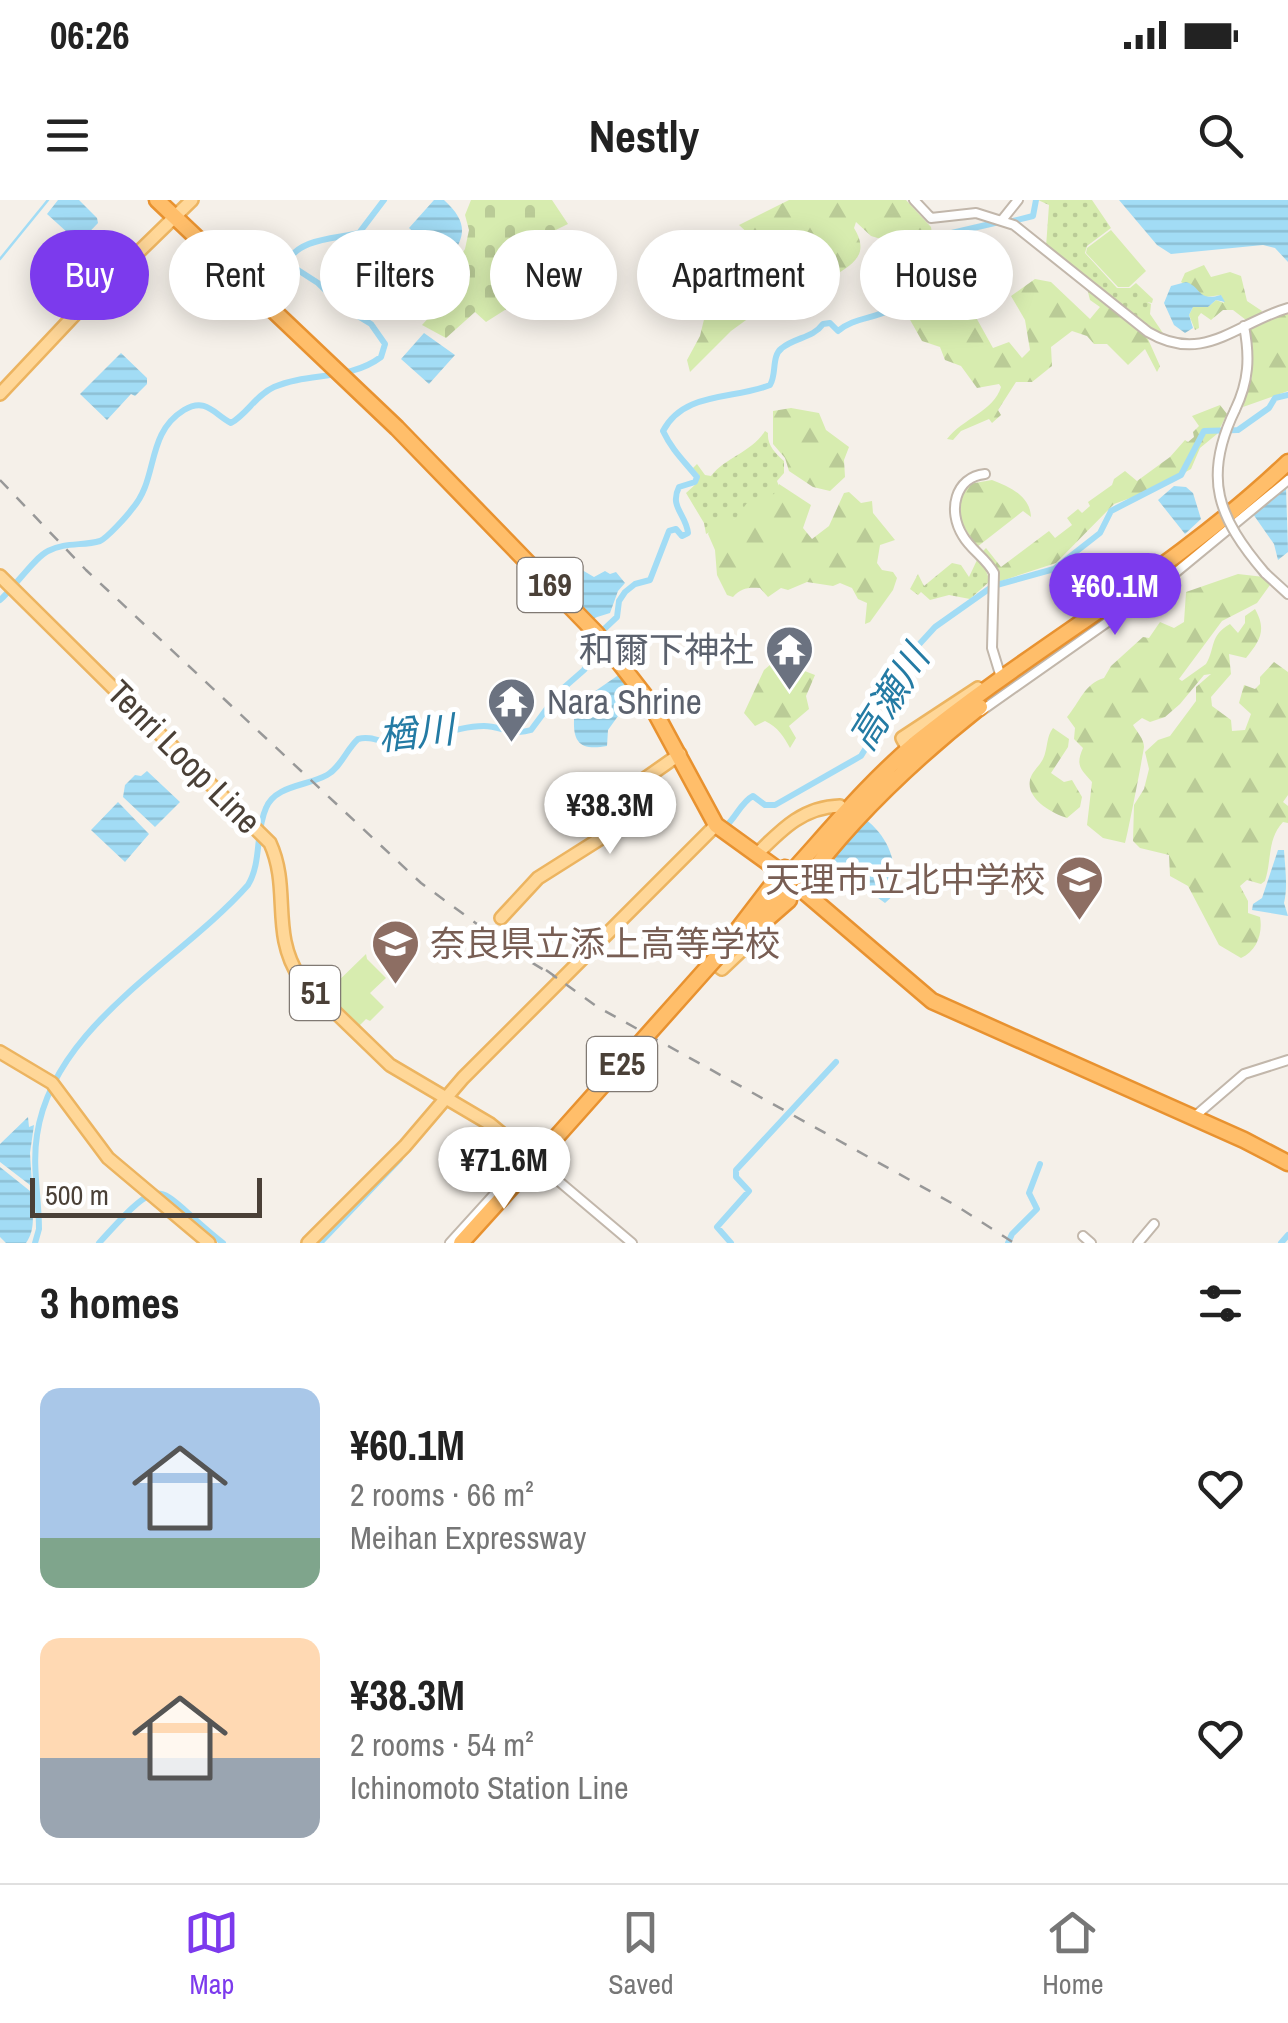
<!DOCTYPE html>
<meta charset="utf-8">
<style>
:root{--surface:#fff;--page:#f6f6f6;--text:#222;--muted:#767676;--line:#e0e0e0;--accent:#7c3aed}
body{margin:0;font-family:"Archivo Narrow","Noto Sans JP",sans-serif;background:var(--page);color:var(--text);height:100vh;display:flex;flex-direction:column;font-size:38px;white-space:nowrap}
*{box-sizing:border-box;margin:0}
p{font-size:32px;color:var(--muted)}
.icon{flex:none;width:55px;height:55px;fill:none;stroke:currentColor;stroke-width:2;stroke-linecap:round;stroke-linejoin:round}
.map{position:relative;height:1043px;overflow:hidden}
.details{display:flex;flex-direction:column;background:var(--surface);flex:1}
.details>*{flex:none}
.banner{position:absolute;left:30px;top:30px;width:1230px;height:90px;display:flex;gap:20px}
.scale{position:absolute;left:30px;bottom:25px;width:232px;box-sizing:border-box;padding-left:10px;border:5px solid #4a4037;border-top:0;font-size:28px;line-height:35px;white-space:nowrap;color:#4a4037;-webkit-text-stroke:8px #fff;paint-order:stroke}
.price{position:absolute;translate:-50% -85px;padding:0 22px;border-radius:35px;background:#fff;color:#222;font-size:32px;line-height:65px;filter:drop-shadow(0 2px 5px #0008)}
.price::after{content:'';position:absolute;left:50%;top:60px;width:30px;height:22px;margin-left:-15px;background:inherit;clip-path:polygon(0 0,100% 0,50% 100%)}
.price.selected{background:var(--accent);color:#fff}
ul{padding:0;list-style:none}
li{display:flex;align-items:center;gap:30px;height:250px;padding:0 40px}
li span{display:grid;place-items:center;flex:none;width:280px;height:200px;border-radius:20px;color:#555}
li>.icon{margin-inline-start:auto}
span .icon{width:120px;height:120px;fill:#fffc;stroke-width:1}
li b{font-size:42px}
h2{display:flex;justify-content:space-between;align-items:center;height:120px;padding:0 40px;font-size:42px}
.pill{padding:0 35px;border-radius:45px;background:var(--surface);box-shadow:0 5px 25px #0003;font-size:35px;line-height:90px}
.pill.selected{background:var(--accent);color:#fff}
.status{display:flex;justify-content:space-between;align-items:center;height:70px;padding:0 50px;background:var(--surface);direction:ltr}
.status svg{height:28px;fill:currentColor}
header{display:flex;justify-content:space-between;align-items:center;height:130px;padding:0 40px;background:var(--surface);font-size:45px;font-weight:800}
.tab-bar{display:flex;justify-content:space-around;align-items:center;height:140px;border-top:2px solid var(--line);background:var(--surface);font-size:28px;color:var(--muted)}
.tab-bar a{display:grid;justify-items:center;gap:5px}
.tab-bar .selected{color:var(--accent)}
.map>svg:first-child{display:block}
</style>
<div class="status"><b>06:26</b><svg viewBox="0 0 49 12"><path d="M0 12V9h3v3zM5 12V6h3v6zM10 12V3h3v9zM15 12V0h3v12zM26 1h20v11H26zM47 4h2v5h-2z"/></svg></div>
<header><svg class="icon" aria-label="menu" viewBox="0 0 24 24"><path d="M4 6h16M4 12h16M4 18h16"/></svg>Nestly<svg class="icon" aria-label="search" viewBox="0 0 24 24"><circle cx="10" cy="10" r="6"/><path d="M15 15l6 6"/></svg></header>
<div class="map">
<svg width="1288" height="1043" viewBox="0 0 1288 1043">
<defs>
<pattern id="green-dots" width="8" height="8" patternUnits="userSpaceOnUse" patternTransform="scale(2.5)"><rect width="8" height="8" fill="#d7ecaf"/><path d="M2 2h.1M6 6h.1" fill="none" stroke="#bacb97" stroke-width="1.8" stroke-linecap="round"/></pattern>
<pattern id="forest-firs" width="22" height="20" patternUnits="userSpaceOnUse" patternTransform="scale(2.5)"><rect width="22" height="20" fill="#d7ecaf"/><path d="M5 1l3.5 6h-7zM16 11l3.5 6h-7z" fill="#bacb97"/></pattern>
<pattern id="cemetery-stones" width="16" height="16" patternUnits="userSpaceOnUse" patternTransform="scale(2.5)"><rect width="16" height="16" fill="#d7ecaf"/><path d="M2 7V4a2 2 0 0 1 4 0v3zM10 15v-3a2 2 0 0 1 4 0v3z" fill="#bacb97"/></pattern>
<pattern id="water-rules" width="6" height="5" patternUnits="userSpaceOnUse" patternTransform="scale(2.5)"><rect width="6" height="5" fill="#a2dcf5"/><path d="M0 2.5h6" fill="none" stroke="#8dbed3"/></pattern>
</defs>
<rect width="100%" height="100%" fill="#f5f0e9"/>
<path fill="url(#green-dots)" d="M1092 0 1111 28 1087 46 1085 53 1117 88H1130L1136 83 1153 99 1152 103 1147 102 1151 104 1150 114 1165 136 1155 134 1046 47 1049 5 1038 0Z
M765 231 768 233C767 245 775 253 784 261V273L777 281 780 289 776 298 706 334 704 323 686 293 697 283 699 275 693 268 697 264 705 275 711 276C726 257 752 252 765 231Z
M977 360 984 366 990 381 970 399 949 395 930 400 921 392 918 395 910 389 918 374 924 386 952 363 961 365 969 377Z"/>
<path fill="url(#forest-firs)" d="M789 0H906L931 27 932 34 902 55 880 64 881 39 871 36 856 22 854 28C870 54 854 64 832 77 830 92 829 95 814 102L809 93 803 104 796 102 791 93 777 101C768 91 772 81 776 72L764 65 752 37 739 25Z
M736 45 751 60 755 70 746 102 753 115 731 131 690 172 687 160 700 136 707 107 704 81 709 52Z
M1204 65 1211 77 1230 72 1241 76 1247 101 1262 111 1261 113 1246 120 1233 110H1223L1211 120 1201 113 1198 117 1199 128 1195 130 1189 115 1193 107H1208L1216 100 1224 103 1221 95 1206 97 1181 82 1185 73Z
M1035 79 1051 82 1090 119 1100 107 1090 100 1087 88 1147 137 1160 166 1157 172 1145 149 1128 165 1107 144H1094L1087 136 1072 131 1051 147 1052 166 1032 182H1016L998 210 1001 215 992 223 989 219 961 231 953 240 947 239C962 219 994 211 1001 187L999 184 977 188 961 166 945 160 940 147 922 141 909 118 921 110C934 126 939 119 958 115L962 118 973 112 993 148 1009 142 1022 158 1030 150 1025 120 1011 96Z
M1288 113V191L1243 207 1252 176 1250 129 1253 125Z
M1220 205 1227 214 1217 234 1200 248 1191 269 1155 289 1114 304 1056 363 998 382 995 368 983 351 986 348 1001 367 1049 331 1055 338 1072 325 1067 318 1078 309 1082 313 1090 306 1088 302 1112 285 1114 279 1125 271 1137 281 1170 257 1185 240 1188 242 1194 237 1193 232 1199 226 1192 216Z
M791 208 819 213 826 230 849 247 844 260 845 277 830 291 813 287 789 271 785 258 773 244V211Z
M992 280C1010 287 1030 296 1031 317L1023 311 977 347 961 322 960 294 969 284Z
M779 284 811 305 803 328 812 339 829 326 844 293 849 292 861 303 872 301 873 313 895 340 880 345 877 363 882 370 893 372 897 378 893 390 870 422 865 424 867 403 858 399 852 388 840 383 833 386 807 382 788 390 781 388 768 397 760 388C748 387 741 388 733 397L727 395 717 375 715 350 708 334 713 325 735 319 747 303 774 294Z
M1238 374 1264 377 1270 385 1257 403 1222 421 1179 479 1182 481 1206 464C1216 447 1209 436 1230 424L1238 433 1245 423V416L1255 409C1267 430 1260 441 1246 458L1229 454 1231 474 1211 497 1212 506 1231 520 1232 531 1245 530 1251 514 1239 503 1244 485 1255 489 1260 484V477L1274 462 1288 472V595L1283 602 1288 606V623L1283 622C1267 639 1272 660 1265 681L1261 684 1247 680 1240 686 1248 701V713L1260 717C1263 733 1257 751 1241 758L1219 745 1188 686 1170 676 1169 655 1140 648 1133 641 1134 605 1144 589 1149 569 1145 552 1158 540 1170 536 1196 501V487L1211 474 1204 475 1180 504 1165 517 1150 522 1142 518 1133 525C1137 532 1144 539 1144 547 1143 555 1127 638 1125 643L1103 638 1087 625 1092 582C1081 569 1075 566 1083 548L1074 539 1075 528 1067 517C1080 502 1084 484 1104 478L1111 466 1143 437 1149 438 1160 422 1174 428 1184 422 1186 392Z
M784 463 815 475 806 496 809 509 789 526 796 538 790 548C784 537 778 527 765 521L755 526 744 513 764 470 771 464Z
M1053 528 1069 539 1068 547 1051 573 1064 582 1072 580 1082 597 1080 607 1067 618C1052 613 1026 599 1030 580 1032 571 1039 567 1043 559 1048 548 1046 537 1053 528Z"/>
<path fill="url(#cemetery-stones)" d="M471 0H552L568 24 519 48 531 67 504 85 516 103 486 122 475 112 446 138 422 125 432 114 428 107 465 49 469 30 465 15Z"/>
<path fill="#d7ecaf" d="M1111 30 1146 71 1129 87H1118L1086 53 1087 48Z
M366 754 367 759 386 778 370 793 384 807 370 821 366 819 359 826 329 794 330 789Z"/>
<path fill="url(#water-rules)" d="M58 0H79L97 18 98 23 79 43 47 14Z
M434 0H444C469 23 466 37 447 62L409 28Z
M1119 0H1288V62L1275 48 1263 45 1171 54 1157 45Z
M1186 82C1202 87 1197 102 1221 95L1225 102 1216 100 1208 107H1193L1189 115 1193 128 1185 133 1174 125 1164 103 1171 86Z
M424 133 455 155 429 184 401 159Z
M121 153 147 178V184L135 196 131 194 107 220 80 194Z
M1174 286 1186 287 1193 293 1201 319 1185 334 1158 300Z
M1286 286 1288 352 1278 360 1274 344 1253 314Z
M1076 369 1089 376 1099 398 1081 412 1059 383 1061 377Z
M582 370 594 377 605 371 610 374 616 372 625 383 618 391 610 413 594 418 566 391Z
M620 474 636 491 608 530 607 546C570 553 573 531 575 505Z
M147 571 180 602 155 627 123 597 125 585 135 575 141 576Z
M118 602 149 634 125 662 91 630Z
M864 618C890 638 897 662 895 694L885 703 825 659Z
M1278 650H1284C1285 667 1288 687 1284 703L1288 716 1252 710 1253 704 1262 698Z
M28 917 29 927 34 925 30 953 32 985H30L0 962V944Z
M0 967 30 991C32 1008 37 1028 26 1043H6L0 1037Z"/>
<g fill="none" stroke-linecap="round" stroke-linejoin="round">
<path stroke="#a2dcf5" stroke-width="2.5" d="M0 59 48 0"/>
<path stroke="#a2dcf5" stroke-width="6" d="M1013 21 1033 16 1036 0
M0 400C14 388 35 357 48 351 65 342 83 346 100 341 107 338 127 316 132 309 159 279 145 234 184 210 206 197 214 214 231 223 247 214 256 195 274 187 309 172 349 181 381 157L385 144 371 124 343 107 318 83 287 63C298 38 336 39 359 33L384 0
M725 627C736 618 741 602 753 596L765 605H775L861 556 889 510 914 450 935 427 993 386 1054 369 1100 333 1111 311 1181 275 1204 231 1238 230 1269 208 1275 198 1288 195
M35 1043 39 1029C39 998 32 966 37 935 53 825 180 762 248 685 262 662 255 632 266 608 275 585 308 586 327 575 341 567 346 550 358 539 372 535 383 544 397 544 427 542 454 526 484 526 501 526 512 536 531 530L560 491 584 470 597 450 601 432 617 417 619 401 625 392 635 384 650 380 669 331 676 329 682 336 688 333C686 314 669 307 679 287L695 282 697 277C684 261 672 250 663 231 684 191 733 200 770 185 777 174 771 156 782 148 796 137 813 138 823 124L830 123 838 131C853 118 872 119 890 110 906 102 905 84 913 70 921 54 936 51 943 35L999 22
M99 1043C168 967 153 988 223 1043
M320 1043 400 959
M731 1043 717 1027 749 991 736 977V970L836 862
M1008 1043 1012 1034 1037 1009 1029 993 1040 964
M1281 1043 1288 1035"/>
<defs>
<path id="minor" d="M914 0 931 18 976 13 1014 25 1148 132C1204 165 1236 123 1288 108
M1002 20 1018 0
M1235 210C1249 181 1250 157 1244 126
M985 274C955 277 947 311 963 336 971 350 986 358 994 373L992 448 1000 474
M1265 373 1288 394
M981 511 1163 383 1288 280
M1194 917 1244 874 1288 860
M1083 1036 1091 1043
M450 1043 529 956 632 1043
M1138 1043 1154 1024"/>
<path id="major" d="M0 194 81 108 192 0
M0 376 270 643C291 689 270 733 300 778L390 865 490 924 529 956 546 940
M907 547 902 538 978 488
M757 654C782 629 803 607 840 606
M501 718 538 678 606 635 633 587 680 554
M707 758 722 769 760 733
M0 852 52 883 108 958 209 1043
M308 1043 405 946 463 878 716 625"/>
<path id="highway" d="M157 0 397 228 597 434 649 501 716 625 781 672 932 801 1244 940 1288 963
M790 674C831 629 870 581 917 542 1038 444 1175 370 1288 262
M800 688C850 619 913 560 980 507
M745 733 787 684
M719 754 785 668
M726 755 789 700
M461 1043 527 970"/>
</defs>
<use href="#minor" stroke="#c2b7ab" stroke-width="12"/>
<use href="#major" stroke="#ecb460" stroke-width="16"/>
<use href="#highway" stroke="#e89230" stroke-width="19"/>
<use href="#minor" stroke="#fff" stroke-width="8"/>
<use href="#major" stroke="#ffd798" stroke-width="11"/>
<use href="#highway" stroke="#ffbe6a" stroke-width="14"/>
<path stroke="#989898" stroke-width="2.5" stroke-dasharray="12 12" stroke-linecap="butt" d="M0 280 86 370 421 683 518 754 557 778
M546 770 596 806 955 1005 1014 1043"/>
<defs>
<path id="minor-bridge" d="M1235 210C1202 278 1218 318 1265 373"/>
<path id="highway-bridge" d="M787 684 794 677
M527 970 716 758"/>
</defs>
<use href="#minor-bridge" stroke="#c2b7ab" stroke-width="12" stroke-linecap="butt"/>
<use href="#highway-bridge" stroke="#e89230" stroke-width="19" stroke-linecap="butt"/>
<use href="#minor-bridge" stroke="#fff" stroke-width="8"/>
<use href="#highway-bridge" stroke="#ffbe6a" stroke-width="14"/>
</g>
<defs>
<symbol id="temple-pin" viewBox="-11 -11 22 30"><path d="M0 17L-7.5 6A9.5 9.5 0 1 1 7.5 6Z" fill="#6b7280" stroke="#fff"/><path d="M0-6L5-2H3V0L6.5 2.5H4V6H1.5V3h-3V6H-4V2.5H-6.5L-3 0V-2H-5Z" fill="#fff"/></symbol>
<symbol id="school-pin" viewBox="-11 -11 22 30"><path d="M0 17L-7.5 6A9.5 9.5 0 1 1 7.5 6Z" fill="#8d6e63" stroke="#fff"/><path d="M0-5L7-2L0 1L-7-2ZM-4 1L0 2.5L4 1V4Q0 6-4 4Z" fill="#fff"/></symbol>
</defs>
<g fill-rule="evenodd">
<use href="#temple-pin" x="762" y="422" width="55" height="75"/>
<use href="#temple-pin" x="484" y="474" width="55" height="75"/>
<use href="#school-pin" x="1052" y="652" width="55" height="75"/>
<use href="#school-pin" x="368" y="716" width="55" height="75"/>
</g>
<g text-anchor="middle" stroke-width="10" stroke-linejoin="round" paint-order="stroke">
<g fill="#fff" stroke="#807973" stroke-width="2.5">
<rect x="517.5" y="358" width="65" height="54" rx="8"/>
<rect x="290" y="766" width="50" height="54" rx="8"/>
<rect x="587" y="837" width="70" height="54" rx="8"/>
</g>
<g font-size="32" font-weight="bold" fill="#4a4037">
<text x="550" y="396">169</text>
<text x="315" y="804">51</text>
<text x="622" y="875">E25</text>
</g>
<g font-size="35" fill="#5b616d" stroke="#fff" text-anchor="end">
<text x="754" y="462">和爾下神社</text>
<text x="547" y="514" text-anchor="start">Nara Shrine</text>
</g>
<g font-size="35" fill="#4a4037" stroke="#fff">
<text transform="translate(184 557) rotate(45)" y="12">Tenri Loop Line</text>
</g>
<g font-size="35" fill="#785e54" stroke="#fff" text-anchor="end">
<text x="1045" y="692">天理市立北中学校</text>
<text x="430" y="756" text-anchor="start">奈良県立添上高等学校</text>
</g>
<g font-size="38" font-style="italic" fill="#247ba4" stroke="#fff">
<text transform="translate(889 498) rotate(-58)" y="13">高瀬川</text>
<text transform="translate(416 533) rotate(-6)" y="13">楢川</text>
</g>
</g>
</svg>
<div class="scale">500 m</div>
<b class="price selected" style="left:1115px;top:438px">¥60.1M</b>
<b class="price" style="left:610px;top:657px">¥38.3M</b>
<b class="price" style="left:504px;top:1012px">¥71.6M</b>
<div class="banner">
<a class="pill selected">Buy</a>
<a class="pill">Rent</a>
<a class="pill">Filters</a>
<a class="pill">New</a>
<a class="pill">Apartment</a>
<a class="pill">House</a>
</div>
</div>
<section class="details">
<h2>3 homes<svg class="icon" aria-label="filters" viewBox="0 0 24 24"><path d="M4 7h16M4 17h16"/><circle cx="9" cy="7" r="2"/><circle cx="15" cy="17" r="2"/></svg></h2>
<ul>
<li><span style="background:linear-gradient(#a9c7e8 75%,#7fa58c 0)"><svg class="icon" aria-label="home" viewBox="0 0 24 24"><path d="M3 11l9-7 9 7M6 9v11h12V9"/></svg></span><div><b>¥60.1M</b><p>2 rooms · 66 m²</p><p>Meihan Expressway</p></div><svg class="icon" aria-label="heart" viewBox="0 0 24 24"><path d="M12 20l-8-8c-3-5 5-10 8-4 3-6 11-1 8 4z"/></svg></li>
<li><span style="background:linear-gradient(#ffd9b3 60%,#9aa5b1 0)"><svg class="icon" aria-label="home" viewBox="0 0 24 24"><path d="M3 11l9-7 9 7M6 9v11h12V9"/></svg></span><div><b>¥38.3M</b><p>2 rooms · 54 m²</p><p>Ichinomoto Station Line</p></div><svg class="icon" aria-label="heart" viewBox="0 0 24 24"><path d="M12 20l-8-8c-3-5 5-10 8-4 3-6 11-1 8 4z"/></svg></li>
</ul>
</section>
<nav class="tab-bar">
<a class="selected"><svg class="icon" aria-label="map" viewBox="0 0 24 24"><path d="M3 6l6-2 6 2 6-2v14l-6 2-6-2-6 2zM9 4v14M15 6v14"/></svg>Map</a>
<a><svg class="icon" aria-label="saved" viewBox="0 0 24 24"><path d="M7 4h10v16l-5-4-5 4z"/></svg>Saved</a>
<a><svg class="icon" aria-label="home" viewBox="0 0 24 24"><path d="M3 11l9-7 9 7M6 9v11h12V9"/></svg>Home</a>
</nav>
